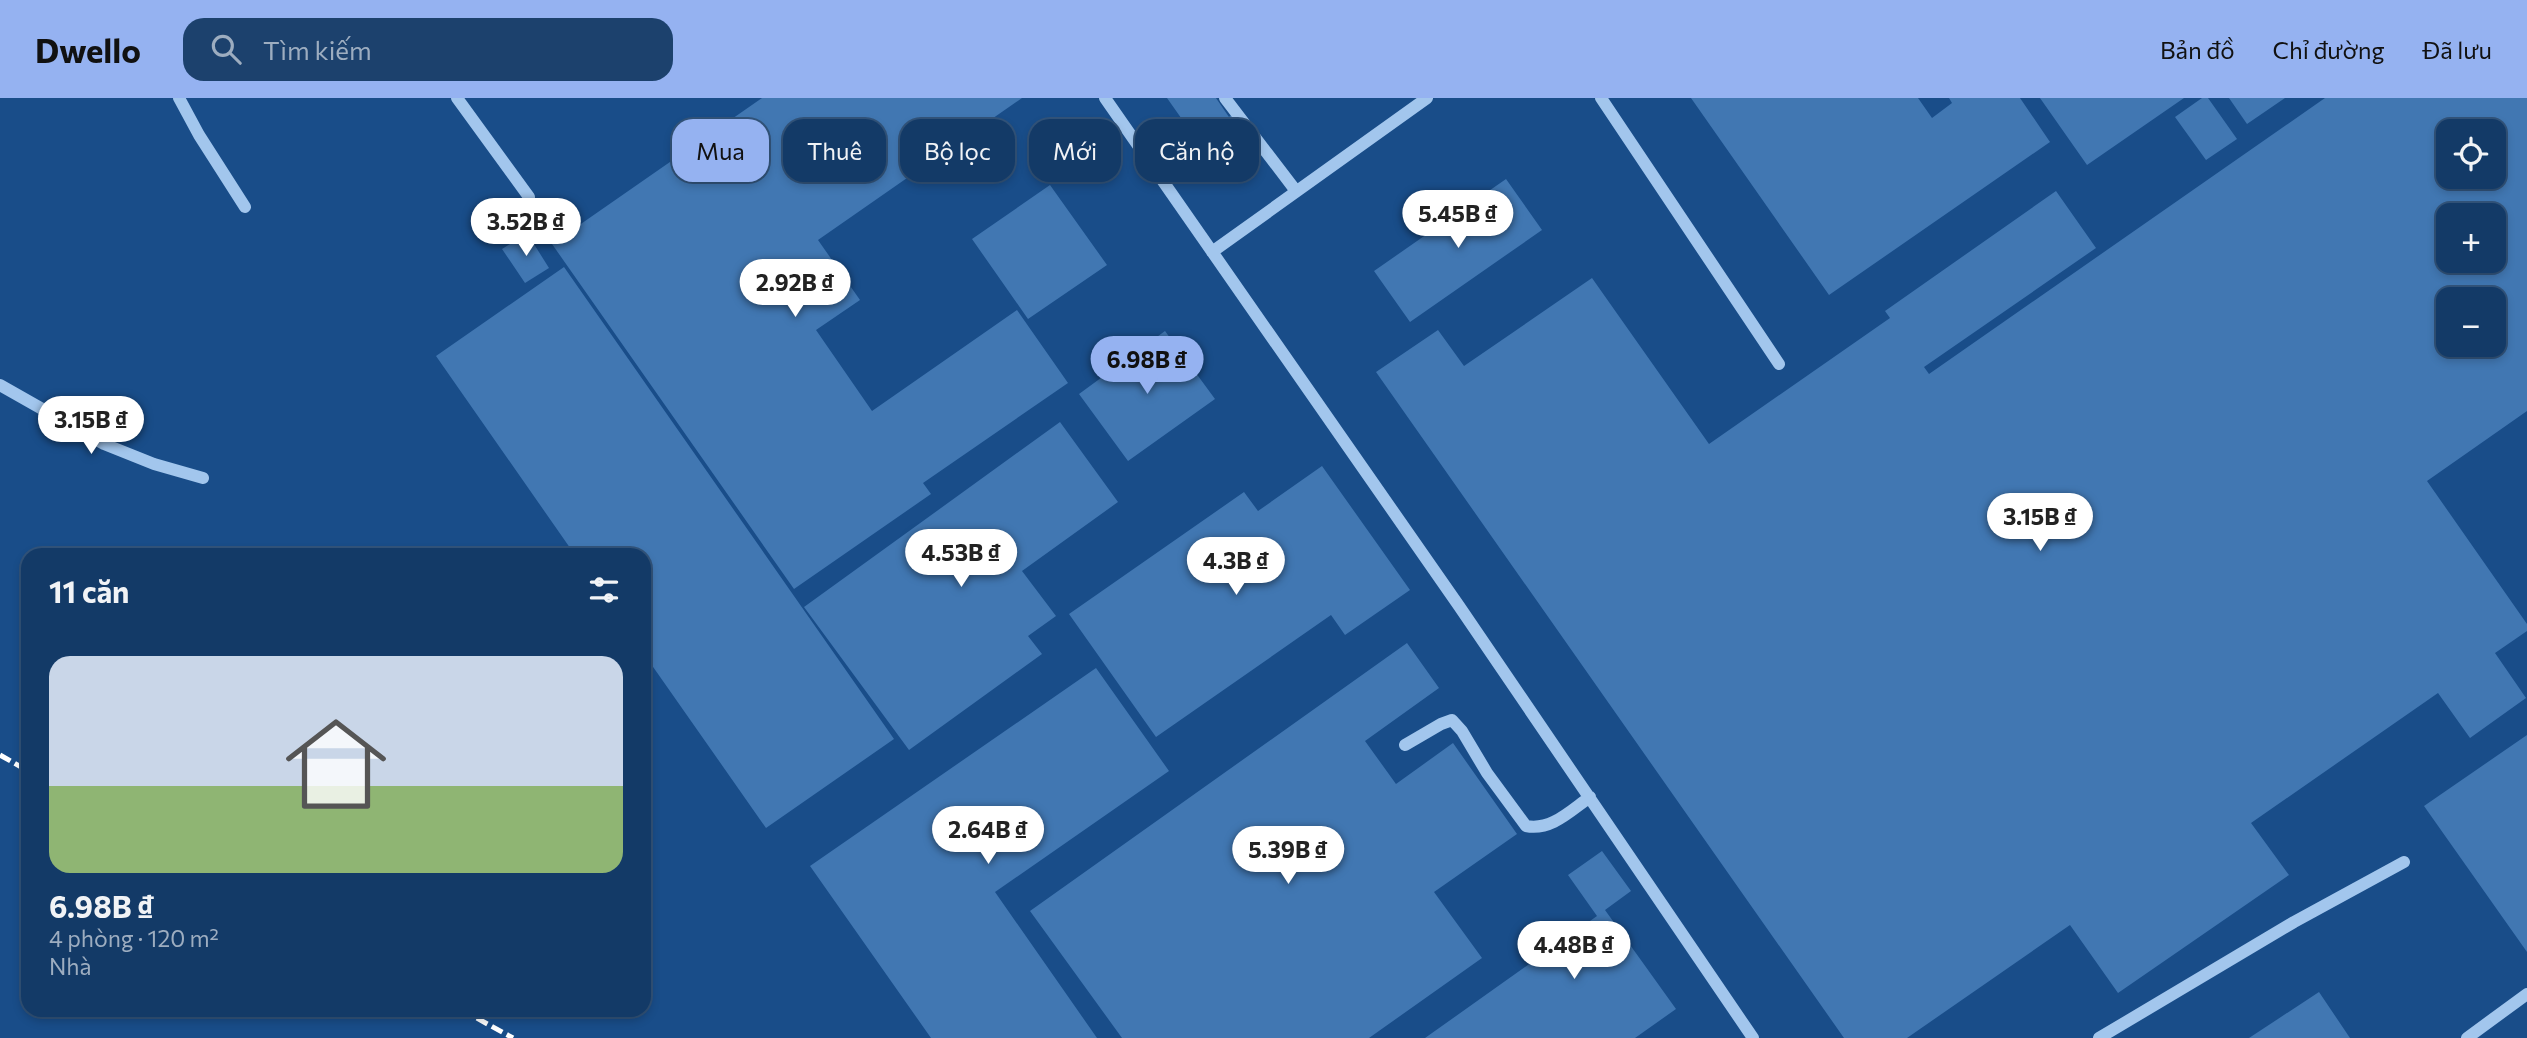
<!DOCTYPE html>
<html lang="vi">
<meta charset="utf-8">
<style>
:root{--surface:#133a67;--page:#1c416d;--text:#f1f3f6;--muted:#9dadc0;--line:#32547b;--accent:#95b2f1}
body{margin:0;font-family:Commissioner,sans-serif;background:var(--page);color:var(--text);height:100vh;display:flex;flex-direction:column;font-size:26px;white-space:nowrap}
*{box-sizing:border-box;margin:0}
p{font-size:23px;color:var(--muted)}
.icon{flex:none;width:38px;height:38px;fill:none;stroke:currentColor;stroke-width:2;stroke-linecap:round;stroke-linejoin:round}
.map{position:relative;flex:1;overflow:hidden}
.sheet{position:absolute;left:21px;top:450px;width:630px;height:469px;display:flex;flex-direction:column;background:var(--surface);border-radius:21px;box-shadow:0 4px 10px #0003,0 0 0 2px var(--line)}
.sheet>*{flex:none}
.banner{position:absolute;left:672px;top:21px;width:665px;height:63px;display:flex;gap:14px}
.fabs{position:absolute;left:2436px;top:21px;display:grid;gap:14px}
.fabs a{display:grid;place-items:center;width:70px;height:70px;border-radius:14px;background:var(--surface);box-shadow:0 4px 10px #0003,0 0 0 2px var(--line);font-size:35px}
.price{position:absolute;translate:-50% -60px;padding:0 16px;border-radius:24px;background:#fff;color:#222;font-size:23px;line-height:46px;filter:drop-shadow(0 2px 4px #0008)}
.price::after{content:'';position:absolute;left:50%;top:42px;width:21px;height:16px;margin-left:-10px;background:inherit;clip-path:polygon(0 0,100% 0,50% 100%)}
.price.on{background:var(--accent);color:#111}
ul{padding:0;list-style:none}
li{display:grid;align-content:center;gap:14px;height:371px;padding:0 28px}
li span{display:grid;place-items:center;height:217px;border-radius:21px;color:#555}
li>.icon{margin-inline-start:auto}
span .icon{width:126px;height:126px;fill:#fffc;stroke-width:1}
li b{font-size:30px}
h2{display:flex;justify-content:space-between;align-items:center;height:84px;padding:0 28px;font-size:30px}
.chip{padding:0 24px;border-radius:21px;background:var(--surface);box-shadow:0 4px 10px #0003,0 0 0 2px var(--line);font-size:24px;line-height:63px}
.chip.on{background:var(--accent);color:#111}
header{display:flex;align-items:center;gap:42px;box-sizing:border-box;height:98px;padding:0 35px;background:var(--accent);color:#111}
header strong{font-size:33px}
nav{display:flex;gap:38px;margin-inline-start:auto;font-size:24px}
.search{width:490px;height:63px;background:var(--page);display:flex;align-items:center;gap:18px;box-sizing:border-box;padding:0 24px;border-radius:21px;color:var(--muted);font-size:26px}
.map>svg:first-child{display:block}
</style>
<header>
<strong>Dwello</strong>
<div class="search"><svg class="icon" aria-label="search" viewBox="0 0 24 24"><circle cx="10" cy="10" r="6"/><path d="M15 15l6 6"/></svg>Tìm kiếm</div>
<nav><a>Bản đồ</a><a>Chỉ đường</a><a>Đã lưu</a></nav>
</header>
<div class="map">
<svg width="2527" height="940" viewBox="0 0 2527 940">
<rect width="100%" height="100%" fill="#194d89"/>
<path fill="#4177b2" fill-rule="evenodd" d="M762 0H1022L818 142 860 202 816 232 872 313 1017 212 1068 285 923 385 931 396 794 491 552 146Z
M1167 0H1216L1229 19 1232 16 1258 53 1222 78Z
M1691 0H1918L1932 20 1952 5 1949 0H2020L2050 44 1829 197Z
M2040 0H2184L2087 67Z
M2202 0H2208L2237 41 2206 62 2175 19Z
M2229 0H2285L2247 26Z
M2325 0H2527V313L2427 383 2527 526V533L2495 555 2526 600 2470 640 2438 595 2251 725 2289 777 2118 895 2070 827 1907 940H1844L1376 274 1438 232 1464 268 1592 180 1709 346 1890 220 1885 213 2056 93 2096 150 1924 269 1929 276ZM2448 33H2494V79H2448ZM2448 117H2494V163H2448ZM2448 201H2494V247H2448Z
M1506 81 1542 132 1410 224 1374 173Z
M1050 87 1107 167 1028 221 972 141Z
M527 135 549 170 525 185 502 151Z
M564 169 894 641 766 730 644 556V457H575L436 258Z
M1165 233 1215 301 1128 363 1079 296Z
M1060 324 1118 404 1022 473 1056 518 1028 538 1042 556 909 652 804 509Z
M1322 368 1410 492 1345 537 1331 517 1156 639 1069 516 1244 394 1258 413Z
M1407 545 1439 590 1365 643 1396 686 1453 645 1517 736 1434 794 1482 860 1369 940H1122L1030 813Z
M1096 570 1169 673 995 794 1097 940H931L810 768Z
M2527 637V854L2424 708Z
M1602 753 1631 793 1605 812 1676 911 1635 940H1425L1597 818 1568 777Z
M2319 894 2350 940H2249Z"/>
<g fill="none" stroke-linecap="round" stroke-linejoin="round">
<path stroke="#a2c6ed" stroke-width="12" d="M179 0 199 37 245 109
M457 0 529 99
M1105 0 1459 508 1753 940
M1225 0 1296 93
M1601 0 1779 266
M1212 154 1427 0
M0 287 104 346 154 366 203 380
M1405 647 1441 626 1452 622 1462 633 1487 675 1526 728C1551 733 1570 713 1590 699
M2099 940 2294 824 2404 764
M2467 940 2527 896"/>
<path stroke="#fff" stroke-width="5" stroke-dasharray="12 5" stroke-linecap="butt" d="M0 657 28 673
M462 912 513 940"/>
</g>
</svg>
<div class="fabs">
<a><svg class="icon" aria-label="locate" viewBox="0 0 24 24"><circle cx="12" cy="12" r="6"/><path d="M12 2v4M12 18v4M2 12h4M18 12h4"/></svg></a>
<a>+</a>
<a>−</a>
</div>
<b class="price" style="left:1458px;top:152px">5.45B ₫</b>
<b class="price" style="left:526px;top:160px">3.52B ₫</b>
<b class="price" style="left:795px;top:221px">2.92B ₫</b>
<b class="price on" style="left:1147px;top:298px">6.98B ₫</b>
<b class="price" style="left:91px;top:358px">3.15B ₫</b>
<b class="price" style="left:2040px;top:455px">3.15B ₫</b>
<b class="price" style="left:961px;top:491px">4.53B ₫</b>
<b class="price" style="left:1236px;top:499px">4.3B ₫</b>
<b class="price" style="left:988px;top:768px">2.64B ₫</b>
<b class="price" style="left:1288px;top:788px">5.39B ₫</b>
<b class="price" style="left:1574px;top:883px">4.48B ₫</b>
<div class="banner">
<a class="chip on">Mua</a>
<a class="chip">Thuê</a>
<a class="chip">Bộ lọc</a>
<a class="chip">Mới</a>
<a class="chip">Căn hộ</a>
</div>
<section class="sheet">
<h2>11 căn<svg class="icon" aria-label="filters" viewBox="0 0 24 24"><path d="M4 7h16M4 17h16"/><circle cx="9" cy="7" r="2"/><circle cx="15" cy="17" r="2"/></svg></h2>
<ul>
<li><span style="background:linear-gradient(#c9d6e8 60%,#8fb573 0)"><svg class="icon" aria-label="home" viewBox="0 0 24 24"><path d="M3 11l9-7 9 7M6 9v11h12V9"/></svg></span><div><b>6.98B ₫</b><p>4 phòng · 120 m²</p><p>Nhà</p></div></li>
</ul>
</section>
</div>
